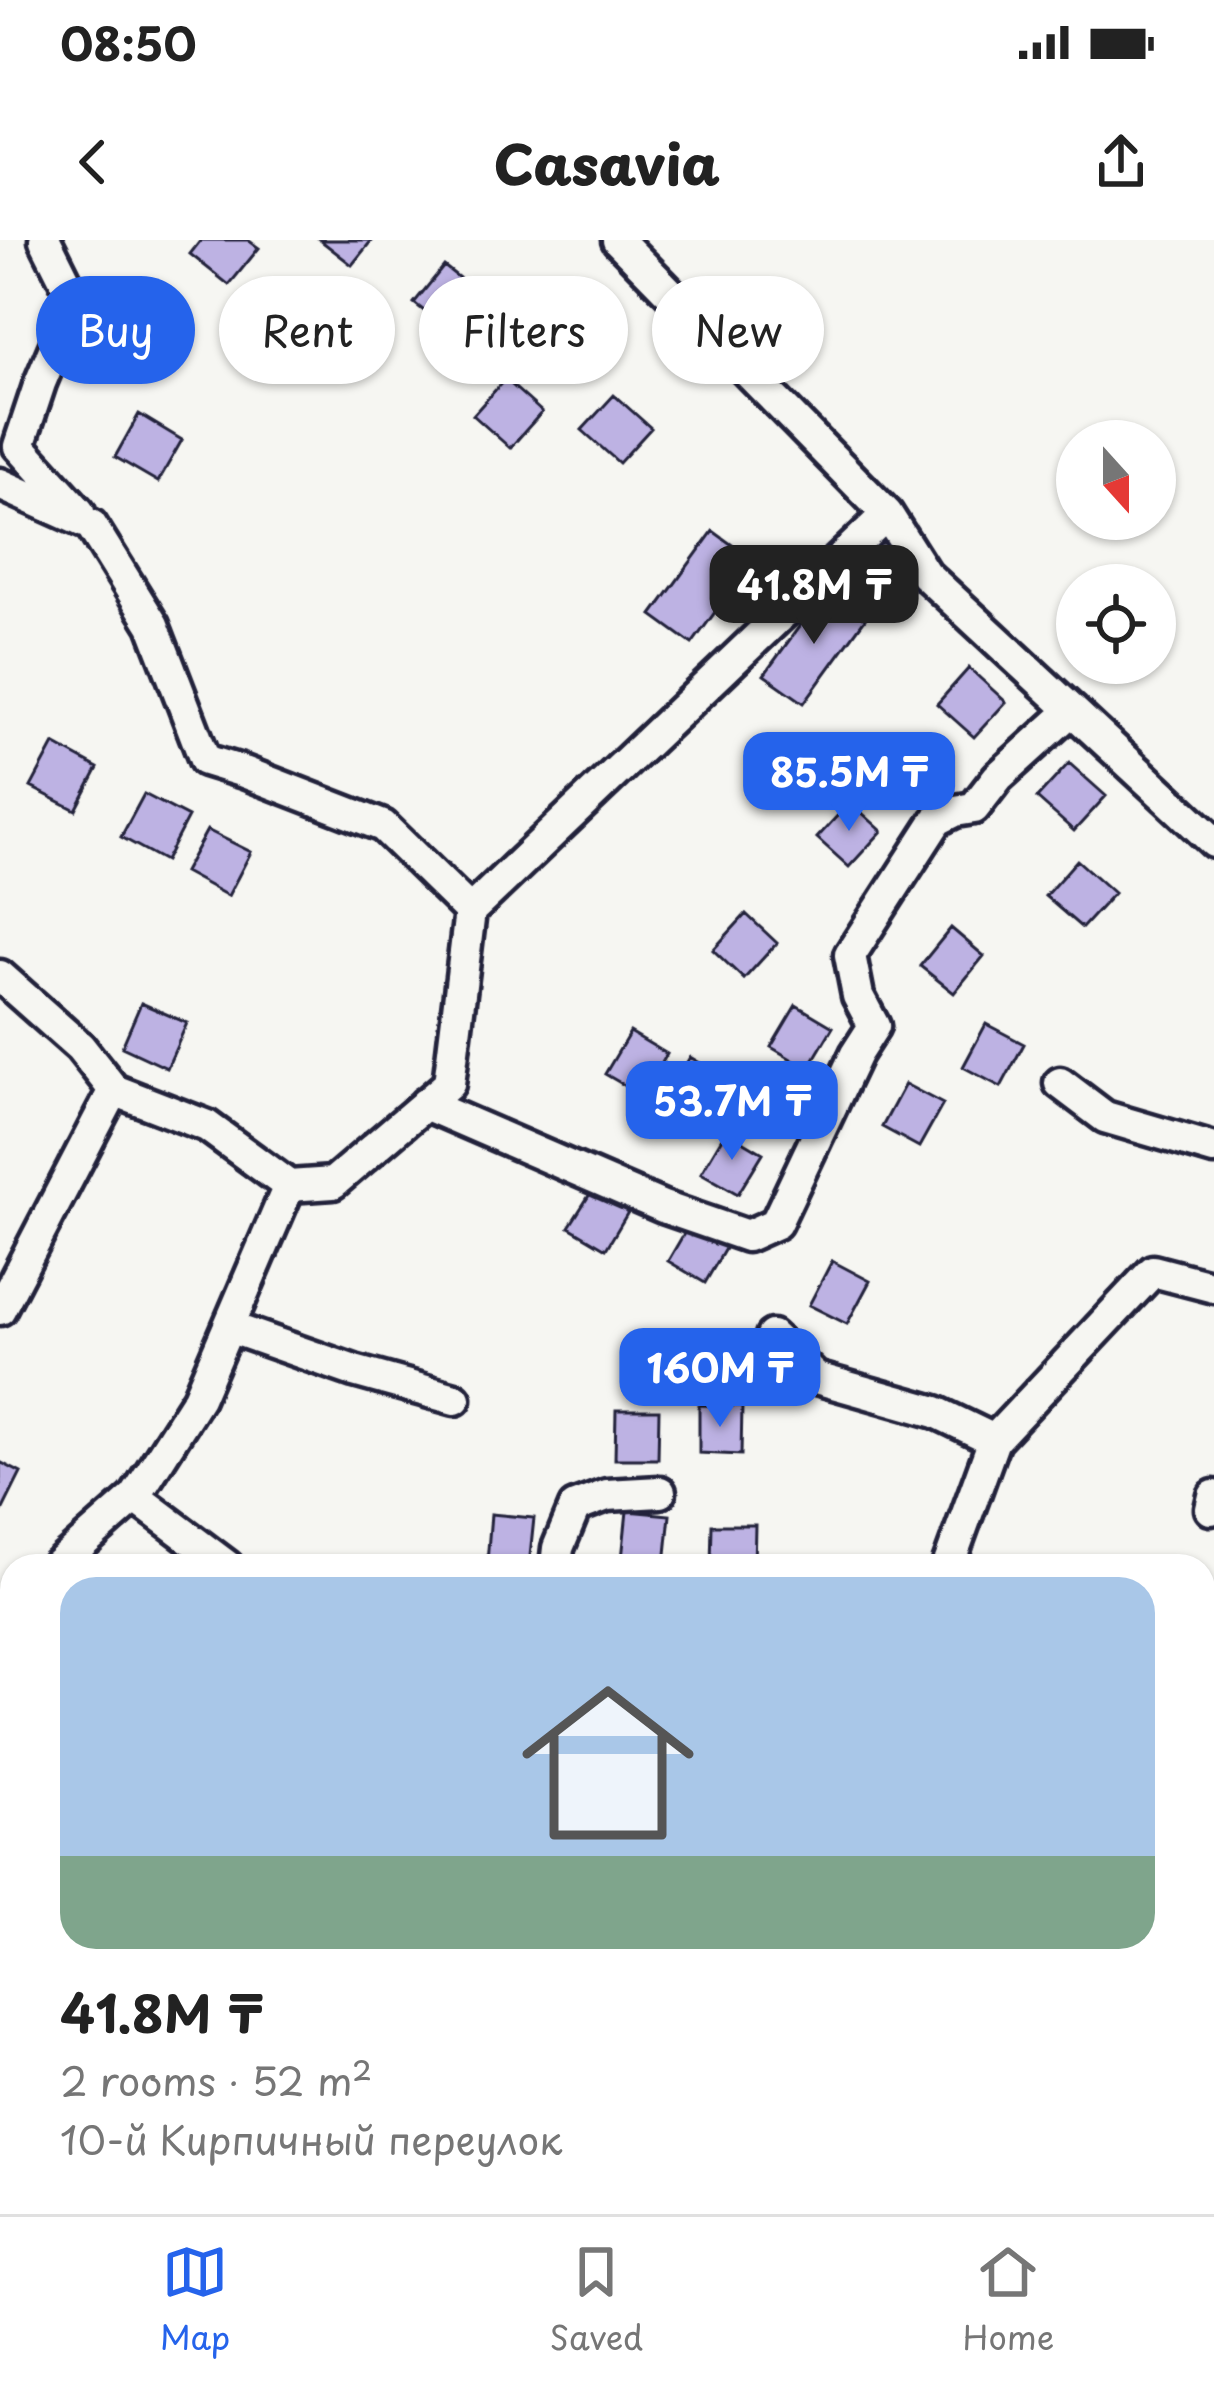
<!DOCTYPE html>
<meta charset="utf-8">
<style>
:root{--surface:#fff;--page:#f6f6f6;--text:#222;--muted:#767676;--line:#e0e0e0;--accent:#2563eb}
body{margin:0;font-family:"Playpen Sans",sans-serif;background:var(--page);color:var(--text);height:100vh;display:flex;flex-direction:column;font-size:45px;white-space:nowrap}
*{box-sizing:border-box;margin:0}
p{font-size:39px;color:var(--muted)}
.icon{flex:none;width:66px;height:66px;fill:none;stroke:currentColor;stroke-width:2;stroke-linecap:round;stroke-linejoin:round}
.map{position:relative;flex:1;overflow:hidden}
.panel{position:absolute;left:0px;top:1314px;width:1215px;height:660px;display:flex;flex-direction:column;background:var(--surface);border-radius:36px 36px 0 0;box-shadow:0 3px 9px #0004}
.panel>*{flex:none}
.banner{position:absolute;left:36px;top:36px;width:1143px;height:108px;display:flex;gap:24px}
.needle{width:78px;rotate:159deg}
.buttons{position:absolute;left:1056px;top:180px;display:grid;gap:24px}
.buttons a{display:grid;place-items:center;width:120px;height:120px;border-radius:50%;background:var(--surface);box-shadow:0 3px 9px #0004;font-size:60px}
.price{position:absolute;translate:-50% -102px;padding:0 27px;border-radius:24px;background:var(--accent);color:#fff;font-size:39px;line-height:78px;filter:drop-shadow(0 3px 6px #0008)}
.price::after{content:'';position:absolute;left:50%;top:72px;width:36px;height:27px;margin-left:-18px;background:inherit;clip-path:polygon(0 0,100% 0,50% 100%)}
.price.current{background:#222;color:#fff}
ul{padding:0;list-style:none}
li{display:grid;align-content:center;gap:24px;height:636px;padding:0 60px}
li span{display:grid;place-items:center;height:372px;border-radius:36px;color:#555}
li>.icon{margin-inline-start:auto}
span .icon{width:216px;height:216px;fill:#fffc;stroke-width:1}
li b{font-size:51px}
.chip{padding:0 42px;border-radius:54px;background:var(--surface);box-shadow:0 3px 9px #0004;font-size:42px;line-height:108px}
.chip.current{background:var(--accent);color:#fff}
.status{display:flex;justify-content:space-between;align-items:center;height:84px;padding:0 60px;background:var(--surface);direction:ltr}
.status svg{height:33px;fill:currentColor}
header{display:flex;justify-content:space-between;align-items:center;height:156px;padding:0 60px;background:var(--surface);font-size:54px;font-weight:800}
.tab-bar{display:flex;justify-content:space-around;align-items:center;height:168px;border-top:3px solid var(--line);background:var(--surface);font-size:33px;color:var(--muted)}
.tab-bar a{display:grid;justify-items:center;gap:6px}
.tab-bar .current{color:var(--accent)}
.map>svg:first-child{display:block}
</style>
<div class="status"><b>08:50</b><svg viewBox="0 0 49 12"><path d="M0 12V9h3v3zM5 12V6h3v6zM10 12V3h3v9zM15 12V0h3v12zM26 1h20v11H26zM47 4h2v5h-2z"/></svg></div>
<header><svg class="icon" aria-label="back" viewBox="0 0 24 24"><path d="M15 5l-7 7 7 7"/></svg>Casavia<svg class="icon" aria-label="share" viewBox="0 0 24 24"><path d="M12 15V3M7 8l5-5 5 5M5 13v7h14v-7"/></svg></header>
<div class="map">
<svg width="1214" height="1974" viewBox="0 0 1214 1974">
<rect width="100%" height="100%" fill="#f6f6f2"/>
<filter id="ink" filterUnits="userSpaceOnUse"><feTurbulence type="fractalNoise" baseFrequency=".00833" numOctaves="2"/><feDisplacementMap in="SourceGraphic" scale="24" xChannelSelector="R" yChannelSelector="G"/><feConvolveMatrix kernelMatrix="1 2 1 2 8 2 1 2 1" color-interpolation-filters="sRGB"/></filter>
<g filter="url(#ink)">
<path fill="#bdb2e3" stroke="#22223b" stroke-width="3" d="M201 0H248L259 8 229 45 190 14Z
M320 0H372L352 25Z
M444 26 483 57 453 94 414 63Z
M116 64 159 90 134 132 91 106Z
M336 64 375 95 345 133 306 102Z
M505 139 542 172 510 208 473 175Z
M614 155 651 188 619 223 582 190Z
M139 174 182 200 158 242 115 217Z
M713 291 753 320 692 404 652 375Z
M825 351 865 379 804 463 764 435Z
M969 428 1006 462 974 497 937 464Z
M54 504 98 528 76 570 31 547Z
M1069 523 1106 556 1074 591 1037 558Z
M144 554 188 577 165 621 121 597Z
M850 562 882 591 849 627 817 598Z
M207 590 251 612 228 656 184 632Z
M1077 620 1114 653 1082 688 1045 656Z
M746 674 777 703 744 739 713 710Z
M951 688 984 716 954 753 920 726Z
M141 763 187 783 167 828 122 807Z
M796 765 833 787 808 829 771 807Z
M986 784 1024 804 1001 847 963 827Z
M630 792 667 814 643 856 605 834Z
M690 817 727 839 702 880 665 859Z
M905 844 943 864 919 907 882 887Z
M726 891 763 913 738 954 701 933Z
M595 946 631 967 606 1009 569 987Z
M693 978 730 1000 705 1043 668 1021Z
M832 1021 870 1041 847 1084 809 1065Z
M699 1165 742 1166 741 1215 699 1213Z
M616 1170H659L658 1219H615Z
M0 1222 21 1233 0 1275Z
M627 1271 670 1275 665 1324 622 1319Z
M491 1274 534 1278 529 1326 487 1322Z
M712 1285H755L754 1326H711Z
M445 1962H502L495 1974H438Z
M661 1962H679L709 1968 708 1974H658Z"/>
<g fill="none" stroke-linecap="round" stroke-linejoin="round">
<defs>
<path id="minor" d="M45 0 75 60 40 143 19 206 79 272
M618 0 887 274 925 334 1214 602
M0 244 91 285 153 385 205 520 244 532 383 586 470 671
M470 671 887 274
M0 736 80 807 114 850 207 886 289 946
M1060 843 1105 877 1214 909
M425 864 663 967 747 996 776 983 856 814 874 786 858 756 850 715 937 580 955 571 974 568 998 537 1072 470
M0 1069 114 850
M229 1087 354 1131 455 1159
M772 1096 816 1138 936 1172 994 1200
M135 1257 227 1326
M1211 1269 1214 1256
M57 1326 135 1257 198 1158 289 946 333 943 449 844 470 671
M556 1326 558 1308 575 1267 607 1255 660 1252
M948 1326 994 1200 1153 1031 1214 1047
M0 1376 12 1366
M0 1516 12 1505
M1203 1653 1214 1654
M608 1974 612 1962
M1034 1974 1037 1962"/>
</defs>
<use href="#minor" stroke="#22223b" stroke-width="39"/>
<use href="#minor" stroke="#f6f6f2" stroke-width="30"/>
</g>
</g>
</svg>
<div class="buttons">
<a><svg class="needle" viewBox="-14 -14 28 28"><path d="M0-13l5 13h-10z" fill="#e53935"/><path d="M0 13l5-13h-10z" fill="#767676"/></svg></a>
<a><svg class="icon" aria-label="locate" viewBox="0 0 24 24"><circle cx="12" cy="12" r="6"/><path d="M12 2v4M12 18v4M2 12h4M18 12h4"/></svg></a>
</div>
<b class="price current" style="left:814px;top:407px">41.8M ₸</b>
<b class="price" style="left:849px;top:594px">85.5M ₸</b>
<b class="price" style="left:732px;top:923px">53.7M ₸</b>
<b class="price" style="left:720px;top:1190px">160M ₸</b>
<div class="banner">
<a class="chip current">Buy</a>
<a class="chip">Rent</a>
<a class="chip">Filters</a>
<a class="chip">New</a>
</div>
<section class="panel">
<ul>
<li><span style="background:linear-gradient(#a9c7e8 75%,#7fa58c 0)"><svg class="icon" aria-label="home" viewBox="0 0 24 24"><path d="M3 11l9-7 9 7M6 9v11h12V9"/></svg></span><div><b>41.8M ₸</b><p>2 rooms · 52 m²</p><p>10-й Кирпичный переулок</p></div></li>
</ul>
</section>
</div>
<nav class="tab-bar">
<a class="current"><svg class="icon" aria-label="map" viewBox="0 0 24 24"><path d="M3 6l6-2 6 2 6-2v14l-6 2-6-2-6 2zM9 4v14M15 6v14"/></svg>Map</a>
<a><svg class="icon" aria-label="saved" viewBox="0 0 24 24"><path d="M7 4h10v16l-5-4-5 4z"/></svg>Saved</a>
<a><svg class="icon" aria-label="home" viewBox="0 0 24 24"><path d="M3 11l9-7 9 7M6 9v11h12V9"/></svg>Home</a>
</nav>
